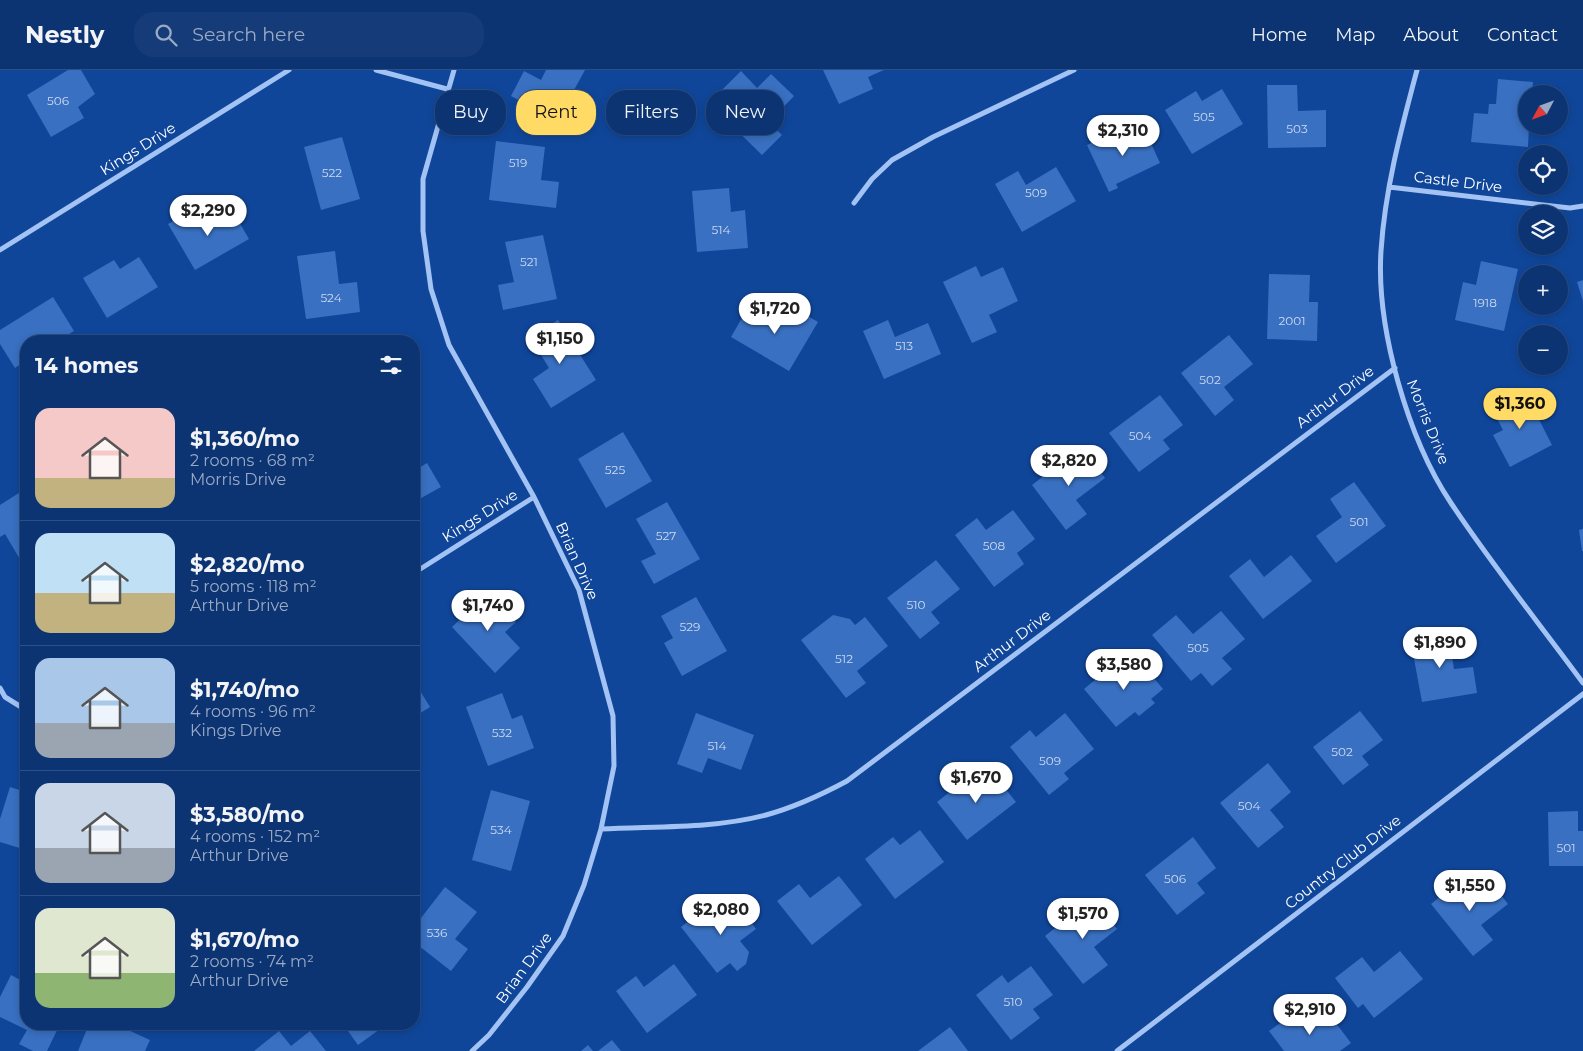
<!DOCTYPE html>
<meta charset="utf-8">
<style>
:root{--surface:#0c3473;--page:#153c78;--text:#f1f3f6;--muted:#9aaac4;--line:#2c4f85;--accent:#ffda65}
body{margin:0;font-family:Montserrat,sans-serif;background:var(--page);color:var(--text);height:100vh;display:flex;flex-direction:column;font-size:19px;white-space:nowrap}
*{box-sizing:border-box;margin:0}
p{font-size:16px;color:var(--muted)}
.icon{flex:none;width:28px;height:28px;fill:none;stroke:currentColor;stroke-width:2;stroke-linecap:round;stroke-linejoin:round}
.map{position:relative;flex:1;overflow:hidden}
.details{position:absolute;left:20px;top:265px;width:400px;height:695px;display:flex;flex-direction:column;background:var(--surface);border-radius:20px;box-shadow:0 2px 8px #0003,0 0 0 1px var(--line)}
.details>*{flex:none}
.banner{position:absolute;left:435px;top:20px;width:475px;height:45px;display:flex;gap:10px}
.needle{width:32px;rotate:229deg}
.tools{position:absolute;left:1518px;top:15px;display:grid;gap:10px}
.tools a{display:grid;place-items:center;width:50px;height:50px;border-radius:50%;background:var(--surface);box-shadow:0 2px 8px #0003,0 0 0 1px var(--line);font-size:25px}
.price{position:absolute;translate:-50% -42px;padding:0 11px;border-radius:18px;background:#fff;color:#222;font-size:16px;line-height:32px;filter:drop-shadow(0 1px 2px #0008)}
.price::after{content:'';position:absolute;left:50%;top:30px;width:15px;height:11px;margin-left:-8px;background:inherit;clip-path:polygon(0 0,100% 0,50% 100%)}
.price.active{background:var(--accent);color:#111}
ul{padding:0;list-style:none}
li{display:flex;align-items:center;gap:15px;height:125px;padding:0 15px}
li+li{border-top:1px solid var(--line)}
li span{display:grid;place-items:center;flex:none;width:140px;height:100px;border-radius:15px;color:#555}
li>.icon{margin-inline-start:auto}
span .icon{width:60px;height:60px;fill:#fffc;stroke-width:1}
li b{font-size:21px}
h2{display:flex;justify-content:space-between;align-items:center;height:60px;padding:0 15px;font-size:21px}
.pill{padding:0 18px;border-radius:20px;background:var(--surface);box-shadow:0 2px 8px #0003,0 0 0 1px var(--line);font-size:18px;line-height:45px}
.pill.active{background:var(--accent);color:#111}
header{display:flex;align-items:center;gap:30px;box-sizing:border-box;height:70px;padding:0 25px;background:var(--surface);border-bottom:1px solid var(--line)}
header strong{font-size:24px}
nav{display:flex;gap:28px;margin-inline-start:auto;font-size:18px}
.search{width:350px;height:45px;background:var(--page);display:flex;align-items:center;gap:12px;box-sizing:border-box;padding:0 18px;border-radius:20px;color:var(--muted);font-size:19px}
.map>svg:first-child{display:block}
</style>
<header>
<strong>Nestly</strong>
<div class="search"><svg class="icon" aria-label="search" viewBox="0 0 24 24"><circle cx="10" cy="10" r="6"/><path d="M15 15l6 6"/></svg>Search here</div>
<nav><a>Home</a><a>Map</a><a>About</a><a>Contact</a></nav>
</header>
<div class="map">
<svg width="1583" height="981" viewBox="0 0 1583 981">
<rect width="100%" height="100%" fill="#104699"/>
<path fill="#3970c1" d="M68 0H81L95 24 78 37 84 48 51 67 27 25Z
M546 0H585L557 51 511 26 524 1 541 10Z
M823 0H884L868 7 873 19 839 34Z
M741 1 757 18 771 4 794 26 769 52 782 65 762 85 709 33Z
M1498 9 1533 12 1532 24H1526V56H1529L1528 77 1471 72 1474 43 1488 44 1489 34H1496Z
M1267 15H1297L1298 41 1326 40V77L1268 78Z
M1222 19 1243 54 1192 84 1165 40 1196 21 1202 31Z
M1145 60 1160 93 1116 114 1118 118 1109 122 1087 75 1118 61 1122 71Z
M342 67 360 129 321 140 304 77Z
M496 71 545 77 541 110 559 112 556 138 489 130Z
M1056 97 1076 131 1022 162 995 114 1018 101 1026 115Z
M729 118 731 142 745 140 748 178 697 182 692 121Z
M231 138 249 169 195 200 168 154 191 141 200 156Z
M543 165 557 229 503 240 498 215 514 212 505 172Z
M335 181 339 214 357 212 360 242 306 249 297 186Z
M139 187 158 217 107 248 83 208 114 190 120 199Z
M1481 191 1518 199 1504 261 1455 250 1463 212 1476 215Z
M976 196 981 207 1003 197 1018 231 989 245 997 262 972 273 943 212Z
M1269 204 1310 205 1309 232H1318L1317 271 1267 269Z
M1583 210V231L1577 212Z
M53 227 74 261 58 271H26V290L15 298 0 274V260Z
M750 234 784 254 794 238 818 252 789 301 731 267Z
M558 250 596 310 551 338 533 309 549 298 530 267Z
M888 250 895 267 928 253 941 284 884 309 863 261Z
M1229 265 1253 294 1224 317 1234 330 1215 346 1181 303Z
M1525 322 1552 375 1510 397 1493 365 1503 360 1492 339Z
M1160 325 1183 355 1163 370 1170 379 1139 402 1109 363Z
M623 362 652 411 606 438 578 389Z
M1081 377 1105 408 1076 430 1087 444 1066 460 1032 415Z
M427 393 441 417 414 432V401Z
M1354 412 1386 456 1336 493 1316 466 1342 447 1330 429Z
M22 421 26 427V495L24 496 5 464 0 467V435Z
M667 432 700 489 654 514 641 491 656 484 636 449Z
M1013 440 1035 469 1017 483 1024 494 994 517 955 465 977 448 986 460Z
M1583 459V481H1582L1579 460Z
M1291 485 1312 511 1263 549 1229 506 1250 489 1264 507Z
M936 490 960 519 931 542 940 553 920 569 887 528Z
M488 523 516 552 505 562 520 578 495 603 452 557Z
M696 527 727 581 682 606 664 573 673 568 661 546Z
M1221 541 1245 569 1222 588 1232 599 1212 616 1201 603 1191 611 1152 565 1176 545 1193 564Z
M833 545 850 549 855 555 865 547 888 576 857 601 866 613 846 628 801 570Z
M1448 561 1454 599 1473 597 1477 623 1422 632 1410 567Z
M1137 588 1163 619 1151 629 1155 633 1139 646 1135 642 1116 657 1084 619 1117 592 1123 599Z
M414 611 430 637 414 647Z
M502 623 512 649 522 645 534 678 488 696 466 637Z
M1360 641 1383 670 1362 686 1369 695 1343 715 1313 677Z
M696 643 754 665 741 700 708 688 702 703 677 694Z
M1065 643 1094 679 1064 703 1069 709 1049 725 1010 677 1030 660 1036 667Z
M1268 693 1291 722 1270 740 1284 757 1258 778 1220 733Z
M992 702 1016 732 967 770 937 732 966 709 972 718Z
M10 717 26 722V780L0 772V749Z
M491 720 530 731 511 801 472 790Z
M1578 741V761H1583V796H1549L1548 742Z
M920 760 944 792 895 829 865 789 893 767 900 775Z
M1193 767 1216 798 1197 813 1205 823 1177 845 1145 805Z
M839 806 862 835 812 875 777 831 799 814 810 828Z
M1486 806 1508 834 1481 855 1493 870 1473 886 1431 834 1460 811 1467 821Z
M445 817 477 842 455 869 468 879 451 901 414 872V857Z
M1093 828 1117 859 1094 877 1108 895 1083 914 1045 866Z
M737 833 756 859 740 871 749 882 746 894 737 901 730 893 717 903 681 857 711 834 720 846Z
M1400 881 1423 909 1374 948 1363 934 1358 938 1335 908 1362 887 1374 902Z
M674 894 697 925 647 963 616 921 636 906 644 917Z
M1031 896 1053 925 1033 939 1040 948 1011 970 976 925 1002 905 1008 913Z
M11 905 26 913V954H60L47 981H33L19 974 27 960 0 947V927Z
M1293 944 1306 961 1329 944 1351 973 1340 981H1284L1269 961Z
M89 954H115L150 970 145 981H78Z
M343 954H387L358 975Z
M950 957 968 981H918Z
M279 961 291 976 310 961 326 981H254Z
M612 970 621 981H598Z
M588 975 593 981H581Z"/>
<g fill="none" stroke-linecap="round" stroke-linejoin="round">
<path stroke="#a2c3f4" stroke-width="5" d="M376 0 447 19
M454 0 423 109V161L431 219 449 275 534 427 579 520 613 646 614 696 601 759 584 815 563 866 527 917 489 965 472 981
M1417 0C1401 60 1385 119 1381 181 1376 258 1408 369 1451 433 1492 495 1539 553 1583 613
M1389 117 1570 138 1583 136
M854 133 872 109 892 90 933 67 1074 0
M0 180 289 0
M414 503 534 427
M0 618 5 627 26 640
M601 759C655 756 713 759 766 745 795 737 821 725 847 711L1395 298
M1117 981 1583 624"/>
</g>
<g text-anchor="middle" stroke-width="4.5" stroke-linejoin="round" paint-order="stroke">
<g font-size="12" fill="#cedbf0">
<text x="58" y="35">506</text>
<text x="1204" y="51">505</text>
<text x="1297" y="63">503</text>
<text x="518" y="97">519</text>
<text x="332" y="107">522</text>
<text x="1036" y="127">509</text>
<text x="721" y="164">514</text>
<text x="529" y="196">521</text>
<text x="331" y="232">524</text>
<text x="1485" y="237">1918</text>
<text x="1292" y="255">2001</text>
<text x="904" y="280">513</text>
<text x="1210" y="314">502</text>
<text x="1140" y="370">504</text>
<text x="615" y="404">525</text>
<text x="1359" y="456">501</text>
<text x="666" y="470">527</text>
<text x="994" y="480">508</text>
<text x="916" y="539">510</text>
<text x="690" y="561">529</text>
<text x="1198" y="582">505</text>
<text x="844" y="593">512</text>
<text x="502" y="667">532</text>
<text x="717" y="680">514</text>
<text x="1342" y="686">502</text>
<text x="1050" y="695">509</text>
<text x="1249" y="740">504</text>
<text x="501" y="764">534</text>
<text x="1566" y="782">501</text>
<text x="1175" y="813">506</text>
<text x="437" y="867">536</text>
<text x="1013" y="936">510</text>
</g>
<g font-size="15" fill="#fff" stroke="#104699">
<text transform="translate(138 79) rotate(-32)" y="5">Kings Drive</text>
<text transform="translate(1458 112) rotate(7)" y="5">Castle Drive</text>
<text transform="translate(1335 327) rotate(-37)" y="5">Arthur Drive</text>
<text transform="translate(1428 352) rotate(68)" y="5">Morris Drive</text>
<text transform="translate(480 446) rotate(-32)" y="5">Kings Drive</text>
<text transform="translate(577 491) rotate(66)" y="5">Brian Drive</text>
<text transform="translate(1012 571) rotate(-37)" y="5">Arthur Drive</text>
<text transform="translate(1343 792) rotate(-38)" y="5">Country Club Drive</text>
<text transform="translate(524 898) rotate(-54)" y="5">Brian Drive</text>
</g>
</g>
</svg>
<div class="tools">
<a><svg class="needle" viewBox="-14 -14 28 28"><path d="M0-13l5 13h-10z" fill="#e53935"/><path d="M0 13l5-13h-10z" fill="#9aaac4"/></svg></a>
<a><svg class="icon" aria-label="locate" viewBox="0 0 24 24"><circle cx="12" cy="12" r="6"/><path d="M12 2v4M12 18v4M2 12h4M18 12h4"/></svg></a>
<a><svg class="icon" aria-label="layers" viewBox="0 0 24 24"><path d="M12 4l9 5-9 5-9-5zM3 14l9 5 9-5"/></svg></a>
<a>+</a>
<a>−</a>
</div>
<b class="price" style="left:1123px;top:87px">$2,310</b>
<b class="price" style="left:208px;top:167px">$2,290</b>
<b class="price" style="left:775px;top:265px">$1,720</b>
<b class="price" style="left:560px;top:295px">$1,150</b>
<b class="price active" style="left:1520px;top:360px">$1,360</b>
<b class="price" style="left:1069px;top:417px">$2,820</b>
<b class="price" style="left:488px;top:562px">$1,740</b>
<b class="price" style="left:1440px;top:599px">$1,890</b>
<b class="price" style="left:1124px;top:621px">$3,580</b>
<b class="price" style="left:976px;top:734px">$1,670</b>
<b class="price" style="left:1470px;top:842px">$1,550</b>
<b class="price" style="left:721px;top:866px">$2,080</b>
<b class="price" style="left:1083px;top:870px">$1,570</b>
<b class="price" style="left:1310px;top:966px">$2,910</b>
<div class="banner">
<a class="pill">Buy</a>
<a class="pill active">Rent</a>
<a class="pill">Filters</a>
<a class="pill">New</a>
</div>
<section class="details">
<h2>14 homes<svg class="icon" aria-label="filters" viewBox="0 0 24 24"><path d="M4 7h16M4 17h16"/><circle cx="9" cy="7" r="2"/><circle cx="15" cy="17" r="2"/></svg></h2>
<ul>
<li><span style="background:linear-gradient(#f6c9c9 70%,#c2b280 0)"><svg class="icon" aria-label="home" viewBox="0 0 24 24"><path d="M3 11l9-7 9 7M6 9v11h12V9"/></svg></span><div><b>$1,360/mo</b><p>2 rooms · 68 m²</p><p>Morris Drive</p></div></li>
<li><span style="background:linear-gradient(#bfe0f5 60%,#c2b280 0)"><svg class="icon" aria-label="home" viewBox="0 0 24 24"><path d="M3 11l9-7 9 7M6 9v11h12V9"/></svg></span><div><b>$2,820/mo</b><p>5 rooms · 118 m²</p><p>Arthur Drive</p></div></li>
<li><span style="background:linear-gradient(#a9c7e8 65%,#9aa5b1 0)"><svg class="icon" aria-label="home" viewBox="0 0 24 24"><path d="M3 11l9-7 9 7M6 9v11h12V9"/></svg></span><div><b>$1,740/mo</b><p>4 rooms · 96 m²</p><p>Kings Drive</p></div></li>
<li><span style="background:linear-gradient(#c9d6e8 65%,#9aa5b1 0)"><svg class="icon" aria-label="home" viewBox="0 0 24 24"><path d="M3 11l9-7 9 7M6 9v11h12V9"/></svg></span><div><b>$3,580/mo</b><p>4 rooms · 152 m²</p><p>Arthur Drive</p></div></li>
<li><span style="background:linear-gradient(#dfe7d0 65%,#8fb573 0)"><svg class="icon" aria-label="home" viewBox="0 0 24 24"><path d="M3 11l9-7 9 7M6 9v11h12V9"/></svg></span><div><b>$1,670/mo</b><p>2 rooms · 74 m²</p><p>Arthur Drive</p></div></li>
</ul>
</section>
</div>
